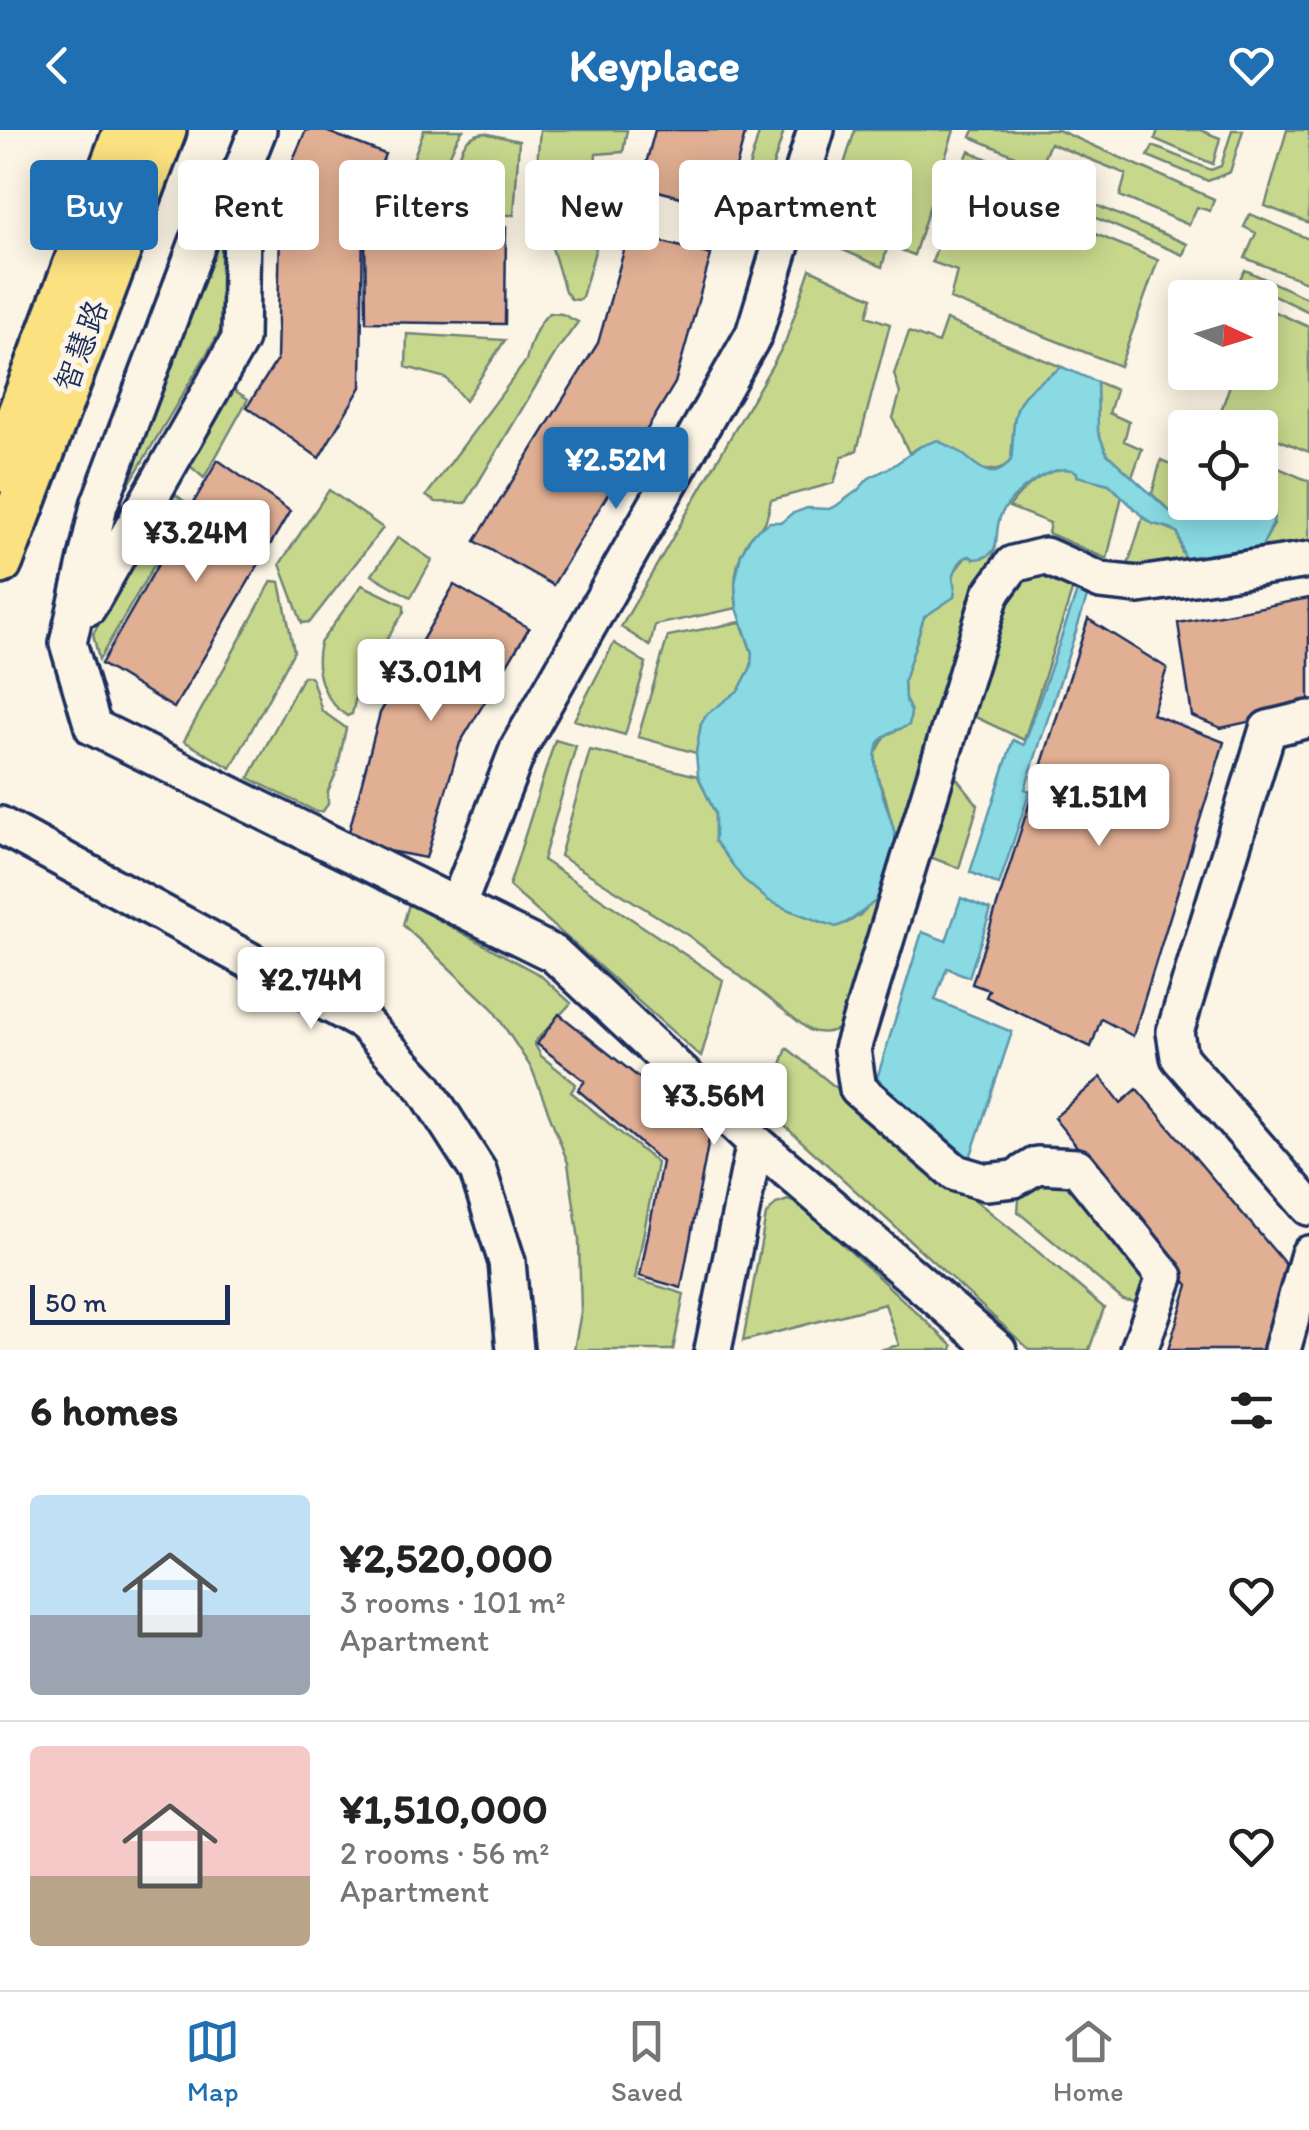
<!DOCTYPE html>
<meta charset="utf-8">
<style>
:root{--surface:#fff;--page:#f6f6f6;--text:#222;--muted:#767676;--line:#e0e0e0;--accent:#1f6fb2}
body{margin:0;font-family:Itim,"LXGW WenKai TC",sans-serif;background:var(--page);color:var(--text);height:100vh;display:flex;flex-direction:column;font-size:38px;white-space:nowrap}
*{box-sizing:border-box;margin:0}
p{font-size:32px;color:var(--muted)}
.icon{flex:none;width:55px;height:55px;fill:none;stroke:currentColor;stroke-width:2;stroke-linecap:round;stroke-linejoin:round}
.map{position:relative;height:1220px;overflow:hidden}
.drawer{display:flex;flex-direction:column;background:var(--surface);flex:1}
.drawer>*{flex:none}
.banner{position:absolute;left:30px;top:30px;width:1250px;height:90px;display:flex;gap:20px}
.needle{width:65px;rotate:94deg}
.tools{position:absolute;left:1168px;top:150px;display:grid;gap:20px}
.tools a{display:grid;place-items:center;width:110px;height:110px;border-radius:10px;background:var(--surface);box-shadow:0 5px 25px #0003;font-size:50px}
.scale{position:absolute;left:30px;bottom:25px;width:200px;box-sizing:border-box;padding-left:10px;border:5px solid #1b2f5e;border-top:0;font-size:28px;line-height:35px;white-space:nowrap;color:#1b2f5e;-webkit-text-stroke:8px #fcf5e5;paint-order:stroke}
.price{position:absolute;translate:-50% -85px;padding:0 22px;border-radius:10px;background:#fff;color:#222;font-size:32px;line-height:65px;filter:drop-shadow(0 2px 5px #0008)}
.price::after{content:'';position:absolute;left:50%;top:60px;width:30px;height:22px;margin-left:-15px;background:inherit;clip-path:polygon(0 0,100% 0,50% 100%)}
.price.on{background:var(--accent);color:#fff}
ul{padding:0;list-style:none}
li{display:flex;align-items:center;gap:30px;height:250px;padding:0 30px}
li+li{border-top:2px solid var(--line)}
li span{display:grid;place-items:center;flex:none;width:280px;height:200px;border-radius:10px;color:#555}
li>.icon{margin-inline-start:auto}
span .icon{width:120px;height:120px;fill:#fffc;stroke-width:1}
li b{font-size:42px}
h2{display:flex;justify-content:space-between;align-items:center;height:120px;padding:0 30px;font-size:42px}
.tag{padding:0 35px;border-radius:10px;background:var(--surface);box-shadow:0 5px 25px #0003;font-size:35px;line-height:90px}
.tag.on{background:var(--accent);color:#fff}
header{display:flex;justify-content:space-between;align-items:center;height:130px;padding:0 30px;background:var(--accent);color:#fff;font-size:45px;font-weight:800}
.dock{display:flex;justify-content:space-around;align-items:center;height:140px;border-top:2px solid var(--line);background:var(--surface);font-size:28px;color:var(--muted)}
.dock a{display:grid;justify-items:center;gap:5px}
.dock .on{color:var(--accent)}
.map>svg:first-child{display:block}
</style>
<header><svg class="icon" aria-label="back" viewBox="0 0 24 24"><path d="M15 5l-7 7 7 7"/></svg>Keyplace<svg class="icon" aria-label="heart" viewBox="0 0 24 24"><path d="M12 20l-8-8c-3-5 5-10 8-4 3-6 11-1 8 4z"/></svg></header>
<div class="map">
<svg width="1309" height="1220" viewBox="0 0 1309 1220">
<rect width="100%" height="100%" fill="#fcf5e5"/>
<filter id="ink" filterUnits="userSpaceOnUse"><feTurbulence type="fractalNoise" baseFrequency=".01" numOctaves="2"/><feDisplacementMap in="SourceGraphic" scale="20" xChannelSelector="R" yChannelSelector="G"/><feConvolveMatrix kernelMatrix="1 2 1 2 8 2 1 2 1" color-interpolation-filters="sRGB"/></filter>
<g filter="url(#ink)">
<path fill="#c7d88d" stroke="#718476" stroke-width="2.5" d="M424 0H463C451 12 449 43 431 48 424 50 414 48 406 48Z
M540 0H627L623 22 596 24 594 51 540 54 536 46Z
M760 0H781L783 4 760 76 754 81C746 81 742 78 739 71Z
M855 0H954L914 125 888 115 882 137 820 110Z
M974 0H1058L1214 69 1210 81 1197 77 1189 95 1120 66 1126 44 1050 13 1040 37 971 7Z
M1158 0H1200L1220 8 1213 34 1155 9Z
M1232 0H1243L1230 42 1208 51 1148 26 1153 16 1211 40 1221 36Z
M1287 0H1309V93L1265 76Z
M484 3 519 11 514 85 406 84 407 60C420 58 436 59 446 51 466 35 452 8 484 3Z
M969 21 1187 114 1183 125 964 32Z
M961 48 1158 130 1120 236 950 169 957 141 932 132Z
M595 71 597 97 601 100 582 167 578 170 571 169 565 161 541 81 545 75Z
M1250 84 1309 109V153L1245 128 1256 103 1244 97Z
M217 104 221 111V200L128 356 121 355Z
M810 139 872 168 867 186 890 194 857 320 842 327 834 353 771 370C769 377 768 388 764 394 760 401 751 405 747 412 735 432 733 455 737 478L655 495 650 516 621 497 785 213Z
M1245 140 1309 169V182L1240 149Z
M1260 175 1309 197V322L1260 302V298L1251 297 1220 284 1234 243 1260 242Z
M549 183 562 184 578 192 556 222 466 373 436 372 426 366 526 231C530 214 536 195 549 183Z
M946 190 1062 237C1051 245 1038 252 1029 261 1010 278 1014 307 1011 330 993 356 944 325 921 316L909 323 893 288 900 264 894 244 909 202 938 213Z
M407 204 505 210 465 271 446 248 406 237Z
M1097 252 1116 260 1109 283 1129 292 1124 311 1142 319 1132 347 1107 324 1098 302Z
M234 260 248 269 204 348 190 336Z
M1185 321V372L1200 373 1184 387 1175 386 1152 364 1161 330 1180 338Z
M1260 330 1309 351V420L1125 445 1143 387C1155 395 1167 396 1178 403L1182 423 1197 430 1208 425 1238 427 1260 419 1274 394 1264 356 1260 352Z
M1059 338H1071L1077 342 1078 346 1109 354 1122 366 1107 429 1048 403 1050 393 1009 377C1022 359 1038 345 1059 338Z
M329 360 383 398 310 492 302 493 280 434Z
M175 364 189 375 99 530 93 504Z
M398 407 432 430 411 467 372 445Z
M996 416 904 717 897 714 885 666 877 647 875 624 886 605 909 595 911 582 905 569 904 551 924 487 954 466 955 459 952 449 954 442 966 427C983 426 983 433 996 416Z
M1030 438 1076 449 1024 610 967 583 1005 464Z
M272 451 280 452 294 521 231 638 184 611Z
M362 455 404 475V482L359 553 352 584 347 586C323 570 313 540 320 513Z
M741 492 752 523 751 537 739 560 701 594 696 623 638 607 668 506Z
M614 513 646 533 625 605 574 590Z
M303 546H308L312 549 322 581 346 598 337 641 328 661V674L323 681 317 682 249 648Z
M555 610 576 616 543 730 723 850 701 927 509 756Z
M590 620 698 646 715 683V711L789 780 824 793H847L860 785 875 769 889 762 841 898C830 902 821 905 809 900L689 806 560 726Z
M949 639 978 675 959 738 922 724Z
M409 774 540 845 571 873 534 913 541 926 576 954 571 962 657 1033 635 1149 684 1164 673 1220H574L581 1182 579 1110 568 1033 532 939 492 878 403 795Z
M787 918 1016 1103 1104 1178 1089 1220H1030L765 978Z
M1032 1049 1067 1052 1143 1139 1148 1155 1138 1172 1123 1170 1018 1082 1020 1057Z
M788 1070 799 1074 953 1216 952 1220H880L899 1215 885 1174 743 1211 766 1085 776 1074Z"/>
<path fill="#89dae2" stroke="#5d96ad" stroke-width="2.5" d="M1062 237 1097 252 1098 302 1107 324 1175 386 1185 387 1200 373 1260 372V352C1284 377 1274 393 1260 420L1238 427 1208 425 1190 432 1185 430 1178 403 1170 398 1153 394 1143 387 1109 354 1077 346V342C1053 329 1009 365 1000 387 993 407 1004 427 974 429L970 426C960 427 955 440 953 449L955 459 954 467 924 487 904 551 905 569 911 582 909 595C903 598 894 600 888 604 855 624 897 686 896 715 896 730 892 747 889 762 870 772 858 790 836 797L789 780 769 771 743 749 715 711V683L698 646 696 623 701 594 707 584 739 560 751 537 752 523 737 478 735 453 741 424 753 403 770 392H782L791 384 807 378 829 379 836 376 858 360 869 348 893 336 921 316 938 310C945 316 953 317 961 323 977 334 992 356 1011 330 1015 307 1009 278 1029 261 1038 252 1051 245 1062 237Z
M1080 453 1090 458 1025 659 1030 661 999 755 970 742 1013 610 1024 615Z
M961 768 991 780 969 847 947 838 935 870 1012 902 969 1031 875 955 922 802 946 811Z"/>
<path fill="#e1af93" stroke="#1b2f5e" stroke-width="2.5" d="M306 0H323L385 24 363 84 361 257 319 328 247 277 277 230 281 57Z
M655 0H746L725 79 640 56Z
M365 96 506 97 505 194 366 192Z
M629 103 711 125 675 253 553 455 475 411 598 213Z
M218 330 290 381 174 578 101 534Z
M454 455 529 498 460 613 426 728 346 713 380 583Z
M1309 468V578L1221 598 1192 586 1178 493Z
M1088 489 1167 538 1152 584 1224 612 1133 906 1101 889 1091 917 986 867 989 860 972 854Z
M559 884 710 1004 681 1158 640 1146 662 1032 578 960 585 951 537 914Z
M1101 947 1121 973 1137 959 1287 1136 1262 1220H1168L1188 1155 1054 988Z"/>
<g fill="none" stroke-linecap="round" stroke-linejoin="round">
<defs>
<path id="minor" d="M258 0 243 38 203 99 99 375 68 513 93 597 554 824 755 1012 998 1220
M88 477 240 209 243 39
M1309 589 1268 599 1175 902 1179 927 1309 1077
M0 695 364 893 424 957 478 1041 507 1132 515 1220
M457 777 519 617 754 204 816 0
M713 1220 755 1012
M1139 1220 1165 1147 1077 1037 1037 1035 1014 1049 986 1052 956 1043 858 959 852 919 991 464 1013 434 1045 426 1101 451 1139 455 1309 430
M1282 1220 1309 1124"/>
<path id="major" d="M0 339 127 0
M0 431 163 0"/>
</defs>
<use href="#minor" stroke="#1b2f5e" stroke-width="42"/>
<use href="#major" stroke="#1b2f5e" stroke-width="52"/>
<use href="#minor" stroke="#fcf5e5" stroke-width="35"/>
<use href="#major" stroke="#fbe180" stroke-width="45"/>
</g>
</g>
<g text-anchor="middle" stroke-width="10" stroke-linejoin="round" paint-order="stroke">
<g font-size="32" fill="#1b2f5e" stroke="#fcf5e5">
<text transform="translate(81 216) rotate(-69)" y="11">智慧路</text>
</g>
</g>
</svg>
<div class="tools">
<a><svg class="needle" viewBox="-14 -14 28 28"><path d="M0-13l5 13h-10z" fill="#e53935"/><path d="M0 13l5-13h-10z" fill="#767676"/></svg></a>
<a><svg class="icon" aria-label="locate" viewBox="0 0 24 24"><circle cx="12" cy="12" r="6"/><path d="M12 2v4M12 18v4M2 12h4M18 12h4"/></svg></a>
</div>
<div class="scale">50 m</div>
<b class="price on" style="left:616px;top:382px">¥2.52M</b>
<b class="price" style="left:196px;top:455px">¥3.24M</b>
<b class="price" style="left:431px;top:594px">¥3.01M</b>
<b class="price" style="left:1099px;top:719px">¥1.51M</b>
<b class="price" style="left:311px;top:902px">¥2.74M</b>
<b class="price" style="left:714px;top:1018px">¥3.56M</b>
<div class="banner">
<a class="tag on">Buy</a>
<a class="tag">Rent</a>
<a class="tag">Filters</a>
<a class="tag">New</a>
<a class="tag">Apartment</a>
<a class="tag">House</a>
</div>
</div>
<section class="drawer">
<h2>6 homes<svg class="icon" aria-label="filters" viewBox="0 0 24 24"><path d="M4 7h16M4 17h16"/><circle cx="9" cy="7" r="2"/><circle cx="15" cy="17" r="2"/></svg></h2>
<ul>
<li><span style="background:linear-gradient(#bfe0f5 60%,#9aa5b1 0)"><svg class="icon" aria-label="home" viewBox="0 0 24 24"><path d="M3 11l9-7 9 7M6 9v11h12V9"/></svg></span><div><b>¥2,520,000</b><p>3 rooms · 101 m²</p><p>Apartment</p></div><svg class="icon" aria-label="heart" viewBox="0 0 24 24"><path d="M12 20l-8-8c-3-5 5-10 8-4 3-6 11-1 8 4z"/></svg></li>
<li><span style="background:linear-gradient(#f6c9c9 65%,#b9a48a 0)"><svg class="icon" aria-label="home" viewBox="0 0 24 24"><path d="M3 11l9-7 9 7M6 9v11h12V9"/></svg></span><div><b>¥1,510,000</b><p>2 rooms · 56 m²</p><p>Apartment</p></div><svg class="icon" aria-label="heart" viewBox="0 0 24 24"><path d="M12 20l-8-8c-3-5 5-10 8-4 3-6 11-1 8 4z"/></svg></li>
</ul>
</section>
<nav class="dock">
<a class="on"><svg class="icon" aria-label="map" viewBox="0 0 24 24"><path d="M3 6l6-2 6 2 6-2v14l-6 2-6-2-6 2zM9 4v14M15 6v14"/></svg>Map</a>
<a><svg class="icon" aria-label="saved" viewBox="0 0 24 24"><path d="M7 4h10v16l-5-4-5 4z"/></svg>Saved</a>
<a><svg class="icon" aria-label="home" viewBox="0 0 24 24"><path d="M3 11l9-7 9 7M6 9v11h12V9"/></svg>Home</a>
</nav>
